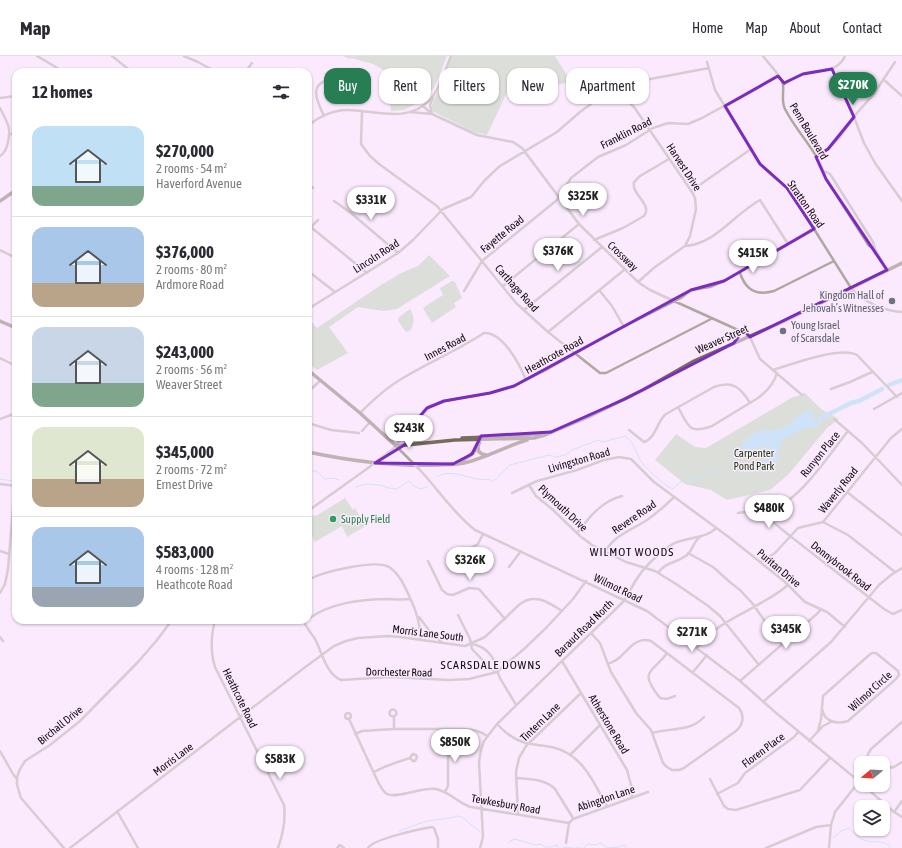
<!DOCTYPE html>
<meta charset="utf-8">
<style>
:root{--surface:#fff;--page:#f7f7f7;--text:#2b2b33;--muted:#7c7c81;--line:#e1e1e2;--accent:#277e52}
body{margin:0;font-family:"Asap Condensed",sans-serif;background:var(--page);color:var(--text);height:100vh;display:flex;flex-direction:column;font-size:15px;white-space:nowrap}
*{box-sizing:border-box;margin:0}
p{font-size:13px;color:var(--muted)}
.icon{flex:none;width:22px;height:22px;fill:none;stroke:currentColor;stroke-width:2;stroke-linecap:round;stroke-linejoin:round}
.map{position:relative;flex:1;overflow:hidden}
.details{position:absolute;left:12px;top:12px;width:300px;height:556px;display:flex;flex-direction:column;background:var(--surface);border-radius:12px;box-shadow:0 1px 3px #0004}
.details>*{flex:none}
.top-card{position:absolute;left:324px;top:12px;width:380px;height:36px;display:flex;gap:8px}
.needle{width:26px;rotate:252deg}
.buttons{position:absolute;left:854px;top:700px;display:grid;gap:8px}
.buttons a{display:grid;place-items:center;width:36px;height:36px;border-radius:8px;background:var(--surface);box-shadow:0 1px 3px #0004;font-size:20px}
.price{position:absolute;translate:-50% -34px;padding:0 9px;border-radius:14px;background:#fff;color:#222;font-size:13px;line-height:26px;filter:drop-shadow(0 1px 2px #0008)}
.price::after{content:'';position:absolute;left:50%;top:24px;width:12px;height:9px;margin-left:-6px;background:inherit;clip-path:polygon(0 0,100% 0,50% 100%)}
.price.on{background:var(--accent);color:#fff}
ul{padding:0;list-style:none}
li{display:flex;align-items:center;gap:12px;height:100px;padding:0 20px}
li+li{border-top:1px solid var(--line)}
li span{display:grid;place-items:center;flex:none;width:112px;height:80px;border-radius:12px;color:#555}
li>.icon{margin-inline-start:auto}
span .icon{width:48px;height:48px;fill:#fffc;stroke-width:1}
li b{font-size:17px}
h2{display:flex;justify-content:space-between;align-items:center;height:48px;padding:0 20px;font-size:17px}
.tag{padding:0 14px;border-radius:12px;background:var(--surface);box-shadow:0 1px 3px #0004;font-size:14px;line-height:36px}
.tag.on{background:var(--accent);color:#fff}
header{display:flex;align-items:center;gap:24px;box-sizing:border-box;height:56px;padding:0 20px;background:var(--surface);border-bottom:1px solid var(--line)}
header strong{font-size:19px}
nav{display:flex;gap:22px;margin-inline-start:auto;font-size:14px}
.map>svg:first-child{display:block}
</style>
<header>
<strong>Map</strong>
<nav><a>Home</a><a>Map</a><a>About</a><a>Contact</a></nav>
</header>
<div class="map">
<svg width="902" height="792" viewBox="0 0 902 792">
<rect width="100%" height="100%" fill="#fbe9fd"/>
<path fill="#b6d3ad" d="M343 0H447L434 32 423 44 404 54 391 55 387 16 373 8 351 2 349 3Z
M452 0H555L571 26 527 35 510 30 487 79 474 76 430 54Z
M429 199 450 220 397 253 383 255 358 251 329 271 348 297 317 314 308 308V262L317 272 378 231 401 217 418 210Z
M452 225 455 226 462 242 454 247 456 251 432 267 423 252 443 239 440 232Z
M410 253C415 261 414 265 411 274L406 276 398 265 399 261Z
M804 336 821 353 839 363 827 372 788 419 770 434 727 444 711 434 685 428 655 404 676 378 695 391 706 392 793 341 802 339Z
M345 442 353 454 355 452 364 467V471L347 481 342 470 315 486 312 480 310 481 308 478V463L314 459 316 460Z"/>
<path fill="#98dcf3" d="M810 353 818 372C804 369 792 378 781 385L777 405C770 410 762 416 753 413V409C761 403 766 407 772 397 767 386 756 392 747 396L744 394 742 390V387L757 375 778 374 789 369 795 362Z"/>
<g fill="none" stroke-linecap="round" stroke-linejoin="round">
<path stroke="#98dcf3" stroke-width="1" d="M308 415H316L325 423 333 422 339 424
M437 421C452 410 474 427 489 423L492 426 495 424 510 409 549 399 556 401 566 399 572 394 598 384 603 386 625 380C633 385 636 396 640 404 644 411 666 431 673 433L680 426 703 422 708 418 713 417 726 408 734 399 740 394
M0 423 12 425
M356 431 366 428 380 429 389 432 397 433 409 425C415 431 418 435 427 431
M399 775 427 765 450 762 457 760 462 761 480 776
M833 782 841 775 849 772C853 777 859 782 864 784 873 788 884 782 891 792
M509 786 514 783 536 789 541 788 545 791H550L557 789 558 792
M563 792 566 791 573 792
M576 792H582
M584 792 588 788 595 789 601 787 607 792
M607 792 619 791 623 789 626 790V792"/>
<path stroke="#98dcf3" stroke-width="2.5" d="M817 369 821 365V362"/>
<path stroke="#98dcf3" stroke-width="4.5" d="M889 329 902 324
M819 363 851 347 859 345 882 333"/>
<path stroke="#aea89f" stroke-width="2.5" d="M37 0 64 16
M112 0 132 16
M184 0 198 6 216 16
M763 0C768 7 782 21 783 28 784 37 781 45 785 53 797 77 819 96 826 123L869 190 875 193
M707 6 715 34 760 108 784 129 794 141 851 232C863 246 884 255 902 256
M832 13 854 61 864 87 875 107 902 145
M245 16 252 7
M883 23 902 40
M604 25 616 35 634 51 692 136 695 142 696 153 690 180 685 190 655 211 638 226
M783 29C789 24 795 21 802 18 818 13 837 18 845 0
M0 42 16 40
M423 50 432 58 477 79 513 86 522 92 579 168 638 226 650 234 674 245 747 278 750 281 760 303 802 339
M0 52C8 68 12 72 7 90 6 94 4 97 0 100
M362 55 361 88 370 100 379 108 437 150 516 247 548 276 600 317H606L711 263
M410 56 432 58
M432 58 430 49 433 42
M324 60C317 45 308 29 330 23L356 30 364 29
M308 70C318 61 333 54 347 54 375 54 407 68 430 44 440 33 445 14 451 0
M11 78H16
M816 101 828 93 840 81 856 58 873 39 895 6
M824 115 830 118 873 186 875 193 887 214
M308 127 313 132
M691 135 751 93
M334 145 351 157 398 197
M310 173 312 172 367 217
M308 174 318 164
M594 184 623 172 644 160C653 148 631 139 634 126L640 120 669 103
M685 190C716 188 734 158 760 144L788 188
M0 194 16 202
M308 215 335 236
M740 217C746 235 757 240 774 235L834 205
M503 230 579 168
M599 234 612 250 624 271
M464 235 482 205 557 144 571 122 598 101 626 89 653 72 668 67 688 68 702 62 778 20
M308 253 398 197 413 184 443 153 471 141 485 124 500 110 557 76 580 56 602 40 645 24 709 12
M524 254 602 191
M548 276 624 214
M734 286 738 280 737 274
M0 302 16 310
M773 314C792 308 840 290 857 299L897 341
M831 333 850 326 872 316
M308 336 321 324
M678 351C688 369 688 379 712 370L758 342C766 336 774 328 777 317
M874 353 902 337
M360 357C373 344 387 331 403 322 430 306 458 294 484 277 503 276 520 309 526 324
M0 363 16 357
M834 363 862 387 902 429
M308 367 331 374 359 377
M629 374 644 386C656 382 657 365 666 358L714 331C733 324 741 332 750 347
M362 375 370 366
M396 390 412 406
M381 402 393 393 420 359 427 352 444 345 490 337 514 330 544 315 617 274 681 242 691 234 710 231 724 225 821 168
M419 413C438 433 453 457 475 474L647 555 740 625 775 656 861 727
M0 428 16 430
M529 429 536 440 552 453 580 480 592 489 626 506 655 515 676 528 707 549 720 560 759 609
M847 436 902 479
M512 437 537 425 577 414 604 404 619 401 631 403 654 426 730 482 785 526 805 546 827 556 845 571
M762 454 768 462 790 480 884 553 893 558 902 554
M308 455 368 412
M738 457C753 455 767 454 780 449 803 439 832 395 848 375
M823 466 848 479 895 516
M577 477C589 461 602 445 622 440
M0 495 9 498
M465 495 478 488 483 478
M605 496C614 479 632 474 647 464 657 457 666 449 674 441
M688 497 713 511 731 527 740 534 752 547 769 571 784 587
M428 505 442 534 447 538 453 539 469 532 479 533 505 563
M760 506 775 497 798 472 823 466 891 382 902 373
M509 511 521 495
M658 517C665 506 677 507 687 499 693 494 693 486 700 481
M308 524C322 516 375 503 389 511 400 518 406 533 411 544 417 557 421 569 420 583
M0 537 5 528 8 513 16 414
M458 559 470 583 472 593 491 613 496 616
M419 561 431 577 442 586
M308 563C331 547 357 544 385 543 393 543 402 544 410 543
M215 564C211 580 210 595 215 611L284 749C286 764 283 778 278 792
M303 564C306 571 311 577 315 583 322 596 326 618 341 624L391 621 449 624 469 623 497 616 525 592 546 572 573 543 586 525
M591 577 600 587 611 616 636 657 651 674 663 707 667 711 672 714H679L684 712 736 675C743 669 745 660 739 652L651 585C637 580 628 594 619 602 616 605 612 606 608 608
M0 581 3 585
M472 588C483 590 491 597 495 607 498 612 497 617 500 622 505 631 511 640 516 649
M697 592C717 563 762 552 788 529
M667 597C652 618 638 614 660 642L667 643 675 640
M562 605 627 714 633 736 631 742
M693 616 707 599
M740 625 818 557 821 553
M763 646 831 586 879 529 891 519 902 512
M389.5 657a3.5 3.5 0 1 1 7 0a3.5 3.5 0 1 1-7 0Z
M345 660a3 3 0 1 1 6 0a3 3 0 1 1-6 0Z
M349 663 378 726C381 731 383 736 387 738 397 743 422 731 436 733 450 736 458 747 471 751L569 767
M497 668C506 678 517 686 531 688 543 690 556 690 567 697 586 707 596 731 607 750
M394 673V660
M818 675 821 663 823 640 868 600 872 597H876L898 615 899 619 896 623 848 665C836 669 824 665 822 653
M652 677C671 671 689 677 704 661
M355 678 362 675 394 673H463C472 673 479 674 487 680
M809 685 823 670 831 666
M0 695 13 718 16 722
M570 699 600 669
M866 707 868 698 871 693 902 666
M883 713 894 711 902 706
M374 716C385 710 397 706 410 702L413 705H415L417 701 416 699 413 698 411 700 410 702
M516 722C529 723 545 723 555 733L573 762
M710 723 724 750 728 753 736 754 800 734 830 702
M863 729 894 756 902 761
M445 736 448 730V702L452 673
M717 738 738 727 745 717 794 681 798 676
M117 755 138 792
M894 756 902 745
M518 758 516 716 519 702 526 690 581 637
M566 787 569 767 573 763 648 736
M64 792 21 742 17 729V722L19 715 25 705 50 689 80 665 138 606 157 584 172 564
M70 792 304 612 334 590 346 585 358 582 388 580 400 581 465 590 485 581 520 548C535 537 548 546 562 555
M337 792 340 789 344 792
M368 792C373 783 420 773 432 771L434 772 438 783V792
M480 792 483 781 479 706 481 694 484 685 497 668 622 547C628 540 631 532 636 524 645 509 657 499 671 489 685 480 705 484 716 472
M766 792 816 771 831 769
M829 792 831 769 835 756 861 723"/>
<path stroke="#786d5d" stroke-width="3.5" d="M0 145 16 134
M843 238 851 237 858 238
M0 265 16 272
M308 314 360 357 396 390 455 384 534 382 545 379 588 361 643 334 694 305 782 266 902 207
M406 377 407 385 411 387
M462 382 516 380 544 377
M478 391 479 396 482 398 486 399
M308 396C351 405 395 411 439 409 447 408 456 409 464 407 486 402 506 390 527 384
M458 406C468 402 479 395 480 383"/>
<path stroke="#aea89f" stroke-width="2.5" d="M412 406 419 413
M368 412 381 402"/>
</g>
<path d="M0 0H902V792H0ZM832 13 854 61 828 93 816 101 826 123 887 214 750 281 743 274 734 287 625 343 551 376 481 380 472 398 453 408 375 407 406 388V377L427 352 444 345 490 337 514 330 691 234 724 225 814 173 787 132 760 108 725 50 778 20 784 27 803 18Z" fill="#fbe9fd" fill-opacity=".55" fill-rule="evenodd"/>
<path fill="none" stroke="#7b2cbf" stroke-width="3" stroke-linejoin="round" d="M832 13 854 61 828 93 816 101 826 123 887 214 750 281 743 274 734 287 625 343 551 376 481 380 472 398 453 408 375 407 406 388V377L427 352 444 345 490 337 514 330 691 234 724 225 814 173 787 132 760 108 725 50 778 20 784 27 803 18Z"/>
<g fill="#6b7280" stroke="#fbe9fd" stroke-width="1.5">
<circle cx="892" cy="245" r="4"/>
<circle cx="783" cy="275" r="4"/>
</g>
<circle fill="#2e9e5b" stroke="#fbe9fd" stroke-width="1.5" cx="333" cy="463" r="4"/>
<g text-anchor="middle" stroke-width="3" stroke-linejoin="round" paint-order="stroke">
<g font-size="11" fill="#100a10" stroke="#fbe9fd">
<text transform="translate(809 75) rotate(59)" y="4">Penn Boulevard</text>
<text transform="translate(626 77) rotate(-27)" y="4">Franklin Road</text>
<text transform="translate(684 111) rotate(57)" y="4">Harvest Drive</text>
<text transform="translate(806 148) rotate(55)" y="4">Stratton Road</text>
<text transform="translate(502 178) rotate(-39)" y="4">Fayette Road</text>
<text transform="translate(376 200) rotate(-33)" y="4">Lincoln Road</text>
<text transform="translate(623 200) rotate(44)" y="4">Crossway</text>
<text transform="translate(517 232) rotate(48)" y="4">Carthage Road</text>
<text transform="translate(722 283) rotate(-24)" y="4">Weaver Street</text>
<text transform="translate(445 291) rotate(-28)" y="4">Innes Road</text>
<text transform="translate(554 299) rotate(-29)" y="4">Heathcote Road</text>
<text transform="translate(820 398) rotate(-51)" y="4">Runyon Place</text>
<text transform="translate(579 404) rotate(-16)" y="4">Livingston Road</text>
<text transform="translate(838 434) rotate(-51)" y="4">Waverly Road</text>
<text transform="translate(563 452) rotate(43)" y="4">Plymouth Drive</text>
<text transform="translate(634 461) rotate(-34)" y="4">Revere Road</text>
<text transform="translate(841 510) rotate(38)" y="4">Donnybrook Road</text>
<text transform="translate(779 512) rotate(40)" y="4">Puritan Drive</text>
<text transform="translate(618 532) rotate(26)" y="4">Wilmot Road</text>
<text transform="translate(584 572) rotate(-44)" y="4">Baraud Road North</text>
<text transform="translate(428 577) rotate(7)" y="4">Morris Lane South</text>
<text transform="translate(399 616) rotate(1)" y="4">Dorchester Road</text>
<text transform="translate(870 635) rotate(-42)" y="4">Wilmot Circle</text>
<text transform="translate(240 642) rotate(64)" y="4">Heathcote Road</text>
<text transform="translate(540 666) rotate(-44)" y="4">Tintern Lane</text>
<text transform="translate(609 668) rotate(59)" y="4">Atherstone Road</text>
<text transform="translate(60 669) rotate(-39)" y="4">Birchall Drive</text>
<text transform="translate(763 694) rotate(-37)" y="4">Floren Place</text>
<text transform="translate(173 703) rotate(-37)" y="4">Morris Lane</text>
<text transform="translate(606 742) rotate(-19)" y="4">Abingdon Lane</text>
<text transform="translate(506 748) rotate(10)" y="4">Tewkesbury Road</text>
</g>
<g font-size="11" fill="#5b616d" stroke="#fbe9fd" text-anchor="end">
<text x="884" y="243">Kingdom Hall of<tspan x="884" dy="13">Jehovah’s Witnesses</tspan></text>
<text x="791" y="273" text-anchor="start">Young Israel<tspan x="791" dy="13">of Scarsdale</tspan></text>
</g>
<g font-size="11" fill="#173909" stroke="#fbe9fd">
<text x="754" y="401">Carpenter<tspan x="754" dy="13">Pond Park</tspan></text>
</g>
<g font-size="11" fill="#27864d" stroke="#fbe9fd" text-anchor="start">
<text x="341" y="467">Supply Field</text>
</g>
<g font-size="12" letter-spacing="1" fill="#100a10" stroke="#fbe9fd">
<text x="632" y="500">WILMOT WOODS</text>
<text x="491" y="613">SCARSDALE DOWNS</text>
</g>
</g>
</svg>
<div class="buttons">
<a><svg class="needle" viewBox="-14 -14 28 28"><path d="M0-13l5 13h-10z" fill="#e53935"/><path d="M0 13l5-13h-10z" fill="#7c7c81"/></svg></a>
<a><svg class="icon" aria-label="layers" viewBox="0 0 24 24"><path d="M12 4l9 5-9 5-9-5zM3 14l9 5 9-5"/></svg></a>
</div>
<b class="price on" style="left:853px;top:50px">$270K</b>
<b class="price" style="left:583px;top:161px">$325K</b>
<b class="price" style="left:371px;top:165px">$331K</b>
<b class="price" style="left:558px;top:216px">$376K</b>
<b class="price" style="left:753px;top:218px">$415K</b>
<b class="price" style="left:409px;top:393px">$243K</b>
<b class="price" style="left:769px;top:473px">$480K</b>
<b class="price" style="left:470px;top:525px">$326K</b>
<b class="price" style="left:786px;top:594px">$345K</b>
<b class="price" style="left:692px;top:597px">$271K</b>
<b class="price" style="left:455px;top:707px">$850K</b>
<b class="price" style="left:280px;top:724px">$583K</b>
<div class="top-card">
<a class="tag on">Buy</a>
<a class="tag">Rent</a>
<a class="tag">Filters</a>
<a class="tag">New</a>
<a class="tag">Apartment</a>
</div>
<section class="details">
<h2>12 homes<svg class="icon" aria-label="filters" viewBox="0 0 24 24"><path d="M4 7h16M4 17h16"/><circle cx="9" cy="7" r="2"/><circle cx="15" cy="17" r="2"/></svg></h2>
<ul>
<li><span style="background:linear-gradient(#bfe0f5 75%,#7fa58c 0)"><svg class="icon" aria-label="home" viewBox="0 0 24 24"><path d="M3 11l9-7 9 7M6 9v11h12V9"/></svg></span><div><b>$270,000</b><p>2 rooms · 54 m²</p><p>Haverford Avenue</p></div></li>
<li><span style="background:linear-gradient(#a9c7e8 70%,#b9a48a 0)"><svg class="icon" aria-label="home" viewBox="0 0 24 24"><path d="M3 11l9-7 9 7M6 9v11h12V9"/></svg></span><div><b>$376,000</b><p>2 rooms · 80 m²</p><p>Ardmore Road</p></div></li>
<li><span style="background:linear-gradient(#c9d6e8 70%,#7fa58c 0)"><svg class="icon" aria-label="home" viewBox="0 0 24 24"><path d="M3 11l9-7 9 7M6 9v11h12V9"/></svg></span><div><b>$243,000</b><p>2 rooms · 56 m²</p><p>Weaver Street</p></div></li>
<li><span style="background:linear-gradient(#dfe7d0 65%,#b9a48a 0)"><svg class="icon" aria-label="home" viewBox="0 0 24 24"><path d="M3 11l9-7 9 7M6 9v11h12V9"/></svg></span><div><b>$345,000</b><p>2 rooms · 72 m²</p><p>Ernest Drive</p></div></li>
<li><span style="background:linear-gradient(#a9c7e8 75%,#9aa5b1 0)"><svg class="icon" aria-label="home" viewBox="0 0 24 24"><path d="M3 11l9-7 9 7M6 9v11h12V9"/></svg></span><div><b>$583,000</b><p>4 rooms · 128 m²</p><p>Heathcote Road</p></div></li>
</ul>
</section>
</div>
